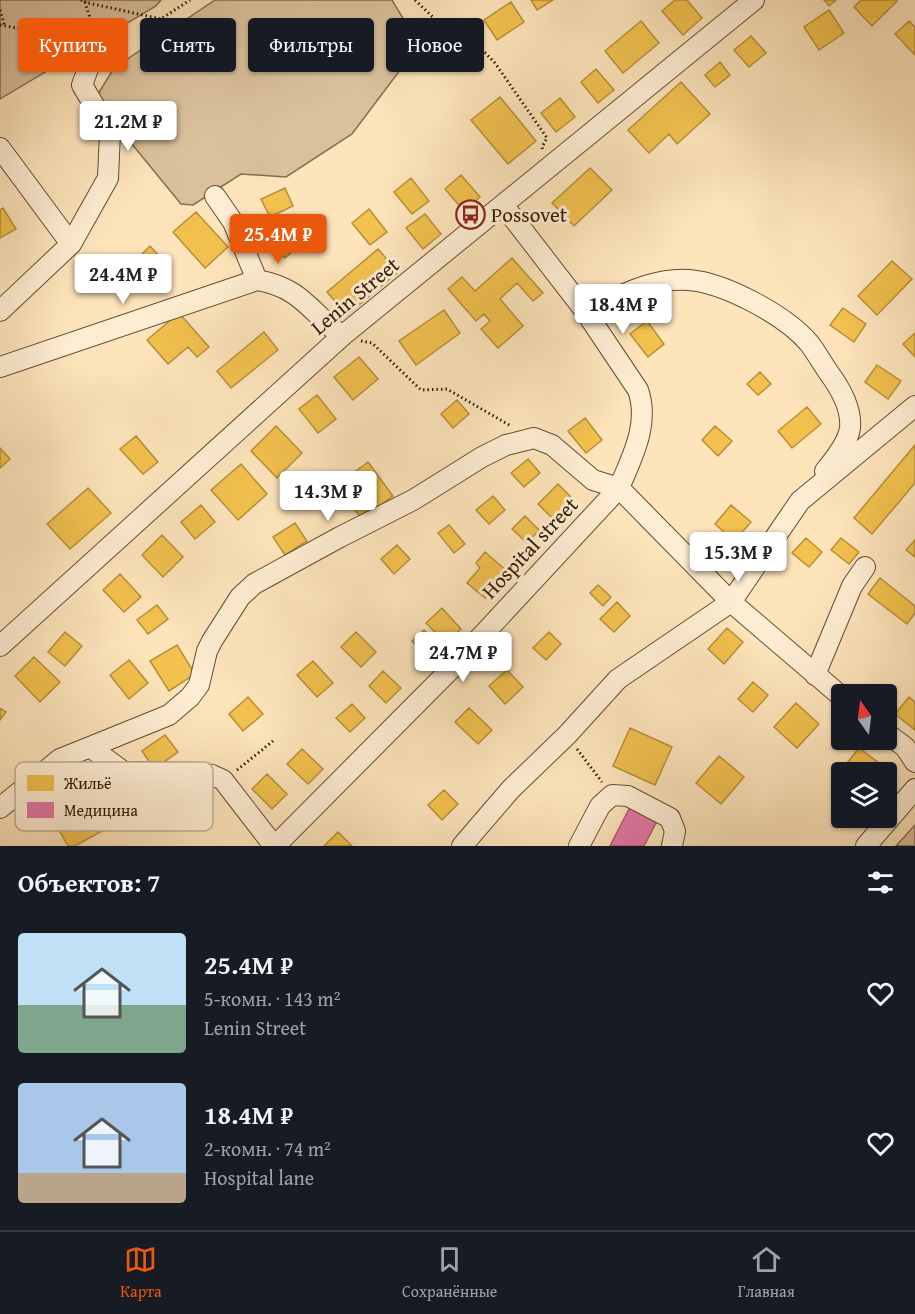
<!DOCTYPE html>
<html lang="ru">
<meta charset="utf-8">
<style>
:root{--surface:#171b24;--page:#20242c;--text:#f1f3f6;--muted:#9ea1a6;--line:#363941;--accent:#ea580c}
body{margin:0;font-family:"Gentium Book Plus",serif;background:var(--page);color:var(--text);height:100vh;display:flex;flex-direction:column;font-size:22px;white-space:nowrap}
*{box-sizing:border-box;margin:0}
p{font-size:20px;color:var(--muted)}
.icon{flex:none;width:33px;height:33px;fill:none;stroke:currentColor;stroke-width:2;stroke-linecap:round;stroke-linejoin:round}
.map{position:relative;height:846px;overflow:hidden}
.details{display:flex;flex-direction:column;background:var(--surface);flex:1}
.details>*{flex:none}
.guide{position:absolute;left:18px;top:18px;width:600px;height:54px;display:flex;gap:12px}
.needle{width:39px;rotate:346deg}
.tools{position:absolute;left:831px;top:684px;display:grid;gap:12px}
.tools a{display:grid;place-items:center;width:66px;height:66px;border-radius:6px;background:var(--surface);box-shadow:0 2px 4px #0004;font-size:30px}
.price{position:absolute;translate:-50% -51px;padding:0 14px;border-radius:6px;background:#fff;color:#222;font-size:20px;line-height:39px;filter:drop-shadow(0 2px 3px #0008)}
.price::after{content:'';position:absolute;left:50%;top:36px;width:18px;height:14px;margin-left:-9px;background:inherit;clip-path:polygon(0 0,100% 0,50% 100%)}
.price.selected{background:var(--accent);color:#fff}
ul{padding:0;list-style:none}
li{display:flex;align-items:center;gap:18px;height:150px;padding:0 18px}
li span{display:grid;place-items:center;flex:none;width:168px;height:120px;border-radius:6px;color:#555}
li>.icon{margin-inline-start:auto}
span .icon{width:72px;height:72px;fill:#fffc;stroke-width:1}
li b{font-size:26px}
h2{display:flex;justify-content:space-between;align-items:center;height:72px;padding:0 18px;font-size:26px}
.chip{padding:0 21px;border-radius:6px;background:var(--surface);box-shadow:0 2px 4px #0004;font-size:21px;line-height:54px}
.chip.selected{background:var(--accent);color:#fff}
.menu{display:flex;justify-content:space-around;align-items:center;height:84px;border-top:2px solid var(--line);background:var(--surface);font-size:16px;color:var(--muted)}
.menu a{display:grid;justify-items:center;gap:3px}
.menu .selected{color:var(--accent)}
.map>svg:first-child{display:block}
</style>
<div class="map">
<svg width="915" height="846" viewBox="0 0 915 846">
<rect width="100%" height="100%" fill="#fde4bb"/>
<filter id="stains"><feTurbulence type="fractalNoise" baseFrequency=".00333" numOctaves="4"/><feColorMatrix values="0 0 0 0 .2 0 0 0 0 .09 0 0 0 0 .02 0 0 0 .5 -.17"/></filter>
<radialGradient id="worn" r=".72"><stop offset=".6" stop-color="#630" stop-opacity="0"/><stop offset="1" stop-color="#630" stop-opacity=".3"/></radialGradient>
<path fill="#dac19c" stroke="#866d50" stroke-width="1.5" d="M0 0H161L156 6 0 99Z
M215 0H392L419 45 352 134 286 177 241 174 193 205 181 204 95 99 114 68Z
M915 825V846H896Z"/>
<path fill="#f2c14e" stroke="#b88f38" stroke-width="1.5" d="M531 0H553L537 10Z
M675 0H687L702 18 683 35 662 11Z
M824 0H836L829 6Z
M861 0H896L897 1 872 26 854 7Z
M511 2 524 22 497 40 484 20Z
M829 10 844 33 819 50 804 27Z
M641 21 659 43 623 73 605 51Z
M909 21 915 27V55L895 34Z
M751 36 766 53 749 67 734 50Z
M720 62 730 75 715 87 705 75Z
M596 69 614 90 598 103 581 82Z
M681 82 710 114 677 144 669 134 649 153 628 130Z
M500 97 536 141 508 164 471 120Z
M560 98 575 117 556 132 541 113Z
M590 168 612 190 574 226 552 203Z
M461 175 480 197 464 211 445 189Z
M411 178 429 201 412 214 394 192Z
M285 188 293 206 270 217 261 199Z
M3 208 16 229 0 238V210Z
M369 209 387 232 370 245 352 223Z
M196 212 228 247 205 268 173 232Z
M425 214 441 234 423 249 406 228Z
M292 230 303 242 285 258 274 247Z
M150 246 161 258 149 269 139 257Z
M378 249 398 272 347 315 327 292Z
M512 258 543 293 533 301 517 283 500 299 523 326 498 348 481 329 490 321 484 314 476 321 448 289 462 277 475 291Z
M892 261 912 279 877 315 858 296Z
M843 308 866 324 854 342 830 325Z
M444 310 460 333 416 365 399 341Z
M179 313 209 347 197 357 188 347 168 364 147 340Z
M647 321 664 344 648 357 630 334Z
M264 332 278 350 231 388 217 371Z
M915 333V357L903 344Z
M359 357 378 379 353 400 334 377Z
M877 365 901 381 888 399 865 382Z
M760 372 771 384 758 395 747 384Z
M317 395 336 419 318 433 299 409Z
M457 400 469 414 453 428 441 414Z
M807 407 821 424 792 448 778 431Z
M585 418 602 440 586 453 568 431Z
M276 426 302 453 277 478 251 451Z
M715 426 732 441 718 456 702 440Z
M136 436 158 462 143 474 120 449Z
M915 445V483L872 534 854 518Z
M0 448 10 459 0 468Z
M528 459 540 473 524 487 511 473Z
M368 462 393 496 362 519 336 486Z
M241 464 267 494 238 520 211 490Z
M558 484 573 499 553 519 538 504Z
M88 488 111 513 70 549 47 524Z
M493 496 505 510 489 524 476 510Z
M201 505 215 522 195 539 181 522Z
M731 505 751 522 734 541 715 524Z
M525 516 539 530 527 543 512 529Z
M295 523 307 541 285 555 273 537Z
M449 525 465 544 454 553 438 533Z
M162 535 183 557 163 577 142 555Z
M806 538 822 552 809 567 792 553Z
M841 538 859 552 849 564 831 550Z
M915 540V557L906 550Z
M397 545 410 559 394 574 381 559Z
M485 552 508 572 485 598 467 583 480 568 476 563Z
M120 574 141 597 124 612 103 590Z
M880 578 915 606V613L907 624 868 594Z
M598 585 611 597 603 606 590 593Z
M617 602 630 616 614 632 600 619Z
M157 605 168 619 148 634 137 620Z
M442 608 461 629 446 643 426 623Z
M727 628 743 642 724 664 708 649Z
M424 630 440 647 429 658 412 641Z
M65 632 82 646 65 666 48 652Z
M356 632 376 652 361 667 341 647Z
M549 632 561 644 546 660 533 648Z
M177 645 195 674 169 691 150 661Z
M34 657 60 682 40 702 15 676Z
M129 660 148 683 129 699 110 675Z
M313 661 333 683 317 697 297 675Z
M507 670 523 687 505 704 489 686Z
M383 671 401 688 386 703 369 686Z
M753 682 768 695 753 712 738 699Z
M248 697 263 714 243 731 229 714Z
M909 697 915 702V730L895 714Z
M796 703 819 724 797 748 774 727Z
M352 704 365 718 350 732 336 718Z
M0 708 6 712 0 720Z
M469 708 492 730 478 744 455 722Z
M630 728 672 747 655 785 613 766Z
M165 735 178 752 154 769 142 751Z
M859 748 883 766 878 772H842V777L838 774Z
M302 749 323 769 308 784 287 764Z
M719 756 744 777 721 804 696 783Z
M267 774 287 794 272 809 252 789Z
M106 785 124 819 75 846H68L51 816Z
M444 790 458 804 442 820 428 805Z
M338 832 352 846H324Z"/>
<path fill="#e377a8" stroke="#ae5b77" stroke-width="1.5" d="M630 807 657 821 644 846H610Z"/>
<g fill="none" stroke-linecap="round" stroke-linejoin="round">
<defs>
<path id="minor" d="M0 148 71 244 0 311
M215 196 233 222 257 280C302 288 309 311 342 336
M71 244 108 178 110 132 82 85 98 42
M585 311C618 298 652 277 689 280 725 283 785 315 809 343 816 352 822 363 829 373 840 388 852 408 850 428 848 443 835 459 825 471
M0 367 257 280
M0 646 342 336 754 0
M815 675 852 586 865 567
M886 733 905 747 915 762
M90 747 169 715 190 697 199 685 207 651 212 641 240 597 254 584 340 537 413 500 482 457 506 445 534 438 552 445 593 480 619 488 731 602 842 697
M0 808 60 759 90 747 124 772 199 773 212 775 223 780 274 846
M275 846 451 669 619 488C632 457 650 424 638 390L585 311 504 206
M462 846 511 789 567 735 618 679 731 602 800 501 915 406
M579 846 600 806 612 795 628 796 670 818 675 831 672 846
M866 846 915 789"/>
</defs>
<use href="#minor" stroke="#654c32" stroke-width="22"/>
<path stroke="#321904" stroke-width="3" stroke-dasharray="1.5 3" stroke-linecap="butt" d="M81 0 85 2 93 28
M415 0 442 26 463 30 495 63 547 138 542 147 543 152
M84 2 161 19 190 0
M0 10 5 27
M0 25 83 40
M361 341 372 343 421 390 447 389 511 426
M577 749 602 782
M237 770 273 741"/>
<use href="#minor" stroke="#feedd3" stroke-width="20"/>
</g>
<defs>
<symbol id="bus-ring" viewBox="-11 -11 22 22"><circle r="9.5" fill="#feedd3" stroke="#8f2418" stroke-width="1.5"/><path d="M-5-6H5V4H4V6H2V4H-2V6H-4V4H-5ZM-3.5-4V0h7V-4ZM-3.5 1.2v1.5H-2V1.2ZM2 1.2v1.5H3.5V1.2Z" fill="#8f2418"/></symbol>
</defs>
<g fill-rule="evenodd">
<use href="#bus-ring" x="454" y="198" width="33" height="33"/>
</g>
<g text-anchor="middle" stroke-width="6" stroke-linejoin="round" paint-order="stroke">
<g font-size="21" fill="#321904" stroke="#feedd3" text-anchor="start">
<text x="491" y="222">Possovet</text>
</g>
<g font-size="21" fill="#321904" stroke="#feedd3">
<text transform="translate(355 296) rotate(-40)" y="7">Lenin Street</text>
<text transform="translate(530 548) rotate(-47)" y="7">Hospital street</text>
</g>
</g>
<rect x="15" y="762" width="198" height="69" rx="9" fill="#feedd3" stroke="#c1ad95" stroke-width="1.5"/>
<rect x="27" y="775" width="27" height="16" fill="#f2c14e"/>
<rect x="27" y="802" width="27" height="16" fill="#e377a8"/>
<g font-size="16" fill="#321904">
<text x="64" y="789">Жильё</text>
<text x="64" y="816">Медицина</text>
</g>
<rect width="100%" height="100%" filter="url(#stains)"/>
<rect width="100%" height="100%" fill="url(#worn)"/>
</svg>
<div class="tools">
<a><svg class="needle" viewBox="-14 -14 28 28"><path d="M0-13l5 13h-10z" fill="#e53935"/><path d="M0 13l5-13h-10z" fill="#9ea1a6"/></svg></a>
<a><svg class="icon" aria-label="layers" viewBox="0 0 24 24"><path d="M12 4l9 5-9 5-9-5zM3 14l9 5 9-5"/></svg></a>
</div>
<b class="price" style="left:128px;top:152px">21.2M ₽</b>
<b class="price selected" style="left:278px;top:265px">25.4M ₽</b>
<b class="price" style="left:123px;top:305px">24.4M ₽</b>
<b class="price" style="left:623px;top:335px">18.4M ₽</b>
<b class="price" style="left:328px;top:522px">14.3M ₽</b>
<b class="price" style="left:738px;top:583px">15.3M ₽</b>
<b class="price" style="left:463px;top:683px">24.7M ₽</b>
<div class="guide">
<a class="chip selected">Купить</a>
<a class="chip">Снять</a>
<a class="chip">Фильтры</a>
<a class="chip">Новое</a>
</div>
</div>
<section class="details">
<h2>Объектов: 7<svg class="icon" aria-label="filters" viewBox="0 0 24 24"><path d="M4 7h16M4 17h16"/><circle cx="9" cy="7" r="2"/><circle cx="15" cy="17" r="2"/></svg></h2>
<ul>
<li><span style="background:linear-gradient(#bfe0f5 60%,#7fa58c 0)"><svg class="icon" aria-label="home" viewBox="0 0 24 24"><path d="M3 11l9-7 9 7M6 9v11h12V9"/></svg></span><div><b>25.4M ₽</b><p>5-комн. · 143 m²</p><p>Lenin Street</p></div><svg class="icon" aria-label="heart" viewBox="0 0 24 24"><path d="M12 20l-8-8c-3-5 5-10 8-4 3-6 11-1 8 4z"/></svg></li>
<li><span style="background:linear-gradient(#a9c7e8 75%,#b9a48a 0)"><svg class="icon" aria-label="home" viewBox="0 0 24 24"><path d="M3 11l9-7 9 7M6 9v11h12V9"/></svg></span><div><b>18.4M ₽</b><p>2-комн. · 74 m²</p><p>Hospital lane</p></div><svg class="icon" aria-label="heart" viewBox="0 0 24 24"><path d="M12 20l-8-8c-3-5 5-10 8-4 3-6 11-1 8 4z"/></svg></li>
</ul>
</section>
<nav class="menu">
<a class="selected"><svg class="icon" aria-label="map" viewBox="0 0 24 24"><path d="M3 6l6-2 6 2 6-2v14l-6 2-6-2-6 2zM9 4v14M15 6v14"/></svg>Карта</a>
<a><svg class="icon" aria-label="saved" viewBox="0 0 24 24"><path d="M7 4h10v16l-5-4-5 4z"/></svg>Сохранённые</a>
<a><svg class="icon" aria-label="home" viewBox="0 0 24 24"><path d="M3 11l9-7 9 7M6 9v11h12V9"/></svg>Главная</a>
</nav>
